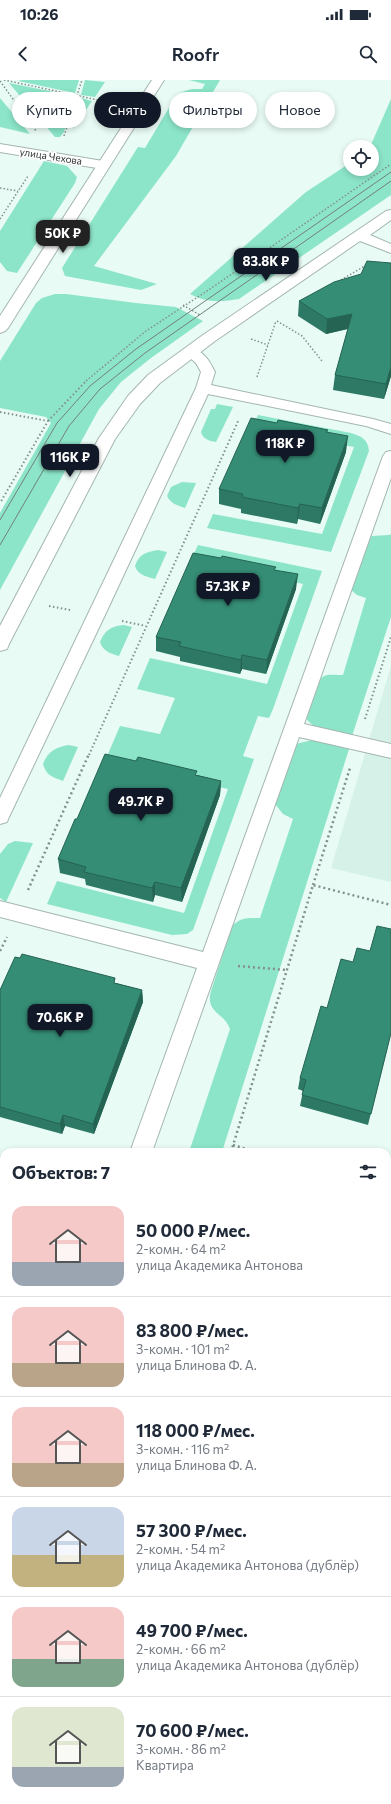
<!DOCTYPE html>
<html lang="ru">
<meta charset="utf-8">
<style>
:root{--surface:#fff;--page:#f2f2f3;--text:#1f2937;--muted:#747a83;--line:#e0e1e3;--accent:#111827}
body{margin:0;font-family:Commissioner,sans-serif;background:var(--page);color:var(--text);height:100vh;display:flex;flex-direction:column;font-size:15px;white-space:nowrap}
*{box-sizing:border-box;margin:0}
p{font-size:13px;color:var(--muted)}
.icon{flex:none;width:22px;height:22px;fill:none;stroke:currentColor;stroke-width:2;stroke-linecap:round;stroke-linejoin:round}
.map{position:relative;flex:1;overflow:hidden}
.sheet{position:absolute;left:0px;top:1068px;width:391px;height:656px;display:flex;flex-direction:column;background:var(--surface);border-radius:12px 12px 0 0;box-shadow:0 2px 6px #0003}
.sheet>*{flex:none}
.top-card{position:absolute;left:12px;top:12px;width:367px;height:36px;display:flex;gap:8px}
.buttons{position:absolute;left:343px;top:60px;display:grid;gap:8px}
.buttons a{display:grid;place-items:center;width:36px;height:36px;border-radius:50%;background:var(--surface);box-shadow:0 2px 6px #0003;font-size:20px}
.price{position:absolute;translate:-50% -34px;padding:0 9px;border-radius:8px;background:var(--accent);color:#fff;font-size:13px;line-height:26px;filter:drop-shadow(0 1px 2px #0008)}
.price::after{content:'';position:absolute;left:50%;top:24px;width:12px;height:9px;margin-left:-6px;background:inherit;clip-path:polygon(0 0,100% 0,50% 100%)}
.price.active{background:#222;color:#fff}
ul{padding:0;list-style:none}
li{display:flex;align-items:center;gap:12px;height:100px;padding:0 12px}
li+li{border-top:1px solid var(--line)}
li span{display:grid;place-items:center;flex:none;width:112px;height:80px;border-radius:12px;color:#555}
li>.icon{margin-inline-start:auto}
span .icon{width:48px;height:48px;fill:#fffc;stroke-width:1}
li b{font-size:17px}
h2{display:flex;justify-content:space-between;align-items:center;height:48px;padding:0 12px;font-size:17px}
.pill{padding:0 14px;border-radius:18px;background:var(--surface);box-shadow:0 2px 6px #0003;font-size:14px;line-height:36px}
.pill.active{background:var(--accent);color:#fff}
.status{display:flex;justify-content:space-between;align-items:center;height:28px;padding:0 20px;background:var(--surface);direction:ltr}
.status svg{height:11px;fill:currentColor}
header{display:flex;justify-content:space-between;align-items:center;height:52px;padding:0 12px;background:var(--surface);font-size:18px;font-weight:600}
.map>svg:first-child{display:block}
</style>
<div class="status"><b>10:26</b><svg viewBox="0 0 49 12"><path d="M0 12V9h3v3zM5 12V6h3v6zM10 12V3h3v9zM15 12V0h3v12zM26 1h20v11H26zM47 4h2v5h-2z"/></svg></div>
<header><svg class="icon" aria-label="back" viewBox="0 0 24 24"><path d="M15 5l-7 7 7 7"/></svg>Roofr<svg class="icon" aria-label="search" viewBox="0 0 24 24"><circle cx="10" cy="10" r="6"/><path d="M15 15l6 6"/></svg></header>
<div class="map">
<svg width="391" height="1724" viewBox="0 0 391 1724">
<rect width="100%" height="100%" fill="#e8fbf4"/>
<path fill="#d6f1e7" d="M391 586V802L331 788Z"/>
<path fill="#8ce5c9" d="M22 0H79L75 13 18 1Z
M85 0 105 2 95 17 81 15Z
M189 0H220L176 76 94 186 157 204 141 210 65 196 62 188 138 67 145 68 176 16C185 9 191 9 202 9L205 4Z
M9 3 74 16 64 52 60 57H55Z
M0 18 30 54 0 47Z
M81 18 92 21 73 49Z
M391 19V115L239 219C222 222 206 223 190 214L306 112 350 83V89H372V67H370Z
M44 81 67 86 77 97 75 103 17 193 7 191 0 182V151Z
M55 214H66L136 223 176 227 203 241 151 278 121 302 99 329 0 510V433L51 343 46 337 0 328V281L36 223 42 218Z
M217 324 233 327 216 362C209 361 203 359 201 352L211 329H215Z
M258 335 351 353C361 356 368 359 369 371L331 472 207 448 213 434 322 454 354 367 252 348Z
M182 402 196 403 185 428C177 425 171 424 167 416L171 407Z
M391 454V537L352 656 316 648 307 640C307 631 315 601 324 596 328 594 337 595 343 595L366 518 357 515 351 510 366 460 372 456 389 455Z
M198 465 322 491 273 629 269 638 258 636 243 676 254 679 193 850 187 854 172 855 47 824 57 801 184 833 228 709 105 681 120 646 160 654 175 618 137 609 150 578 267 604 303 504 191 480Z
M158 470 167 472 155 499C145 496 138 495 135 486 139 474 146 472 158 470Z
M124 545 132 547 119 576C109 573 103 571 100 562 105 550 111 546 124 545Z
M312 660 349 669 222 1072H189L230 949C224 932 205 933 211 911L232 846C241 837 248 838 260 838L293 739 283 734 275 724 296 664Z
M69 665 78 667 63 701C52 697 46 695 43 684 48 671 56 667 69 665Z
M15 761 33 763 6 822 0 818V774L8 764Z
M391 1351V1513L387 1512V1370Z
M4 1534V1720H21L20 1724H0V1546Z"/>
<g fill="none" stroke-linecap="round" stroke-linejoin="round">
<defs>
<path id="service" d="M190 268C204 271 209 280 215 292L211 305 373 339 391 344V354L366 346 208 314 105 535 9 737 7 742 0 744V718L196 308 201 292 196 283 183 272 185 269Z
M391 371V398L304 644 391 664V678L299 657 152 1072H130L197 888 0 837V821L203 872 383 376 386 372Z
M387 1168 391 1169V1191L387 1190Z
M4 1452V1487L0 1489V1454Z"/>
<path id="minor" d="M391 130V140L370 155 391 164V173L360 161 215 261 160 303 140 324 115 359 9 564 7 569 0 571V546L99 358 128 316 148 295 203 255 386 131Z"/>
<path id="tertiary" d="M0 64 103 81 108 82 110 85 108 88 103 89 0 72Z"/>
<path id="secondary" d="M152 0H164L8 248 5 251 0 253V236Z"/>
</defs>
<use href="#service" stroke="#a4b6af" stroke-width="2"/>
<use href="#minor" stroke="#a4b6af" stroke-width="2"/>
<use href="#tertiary" stroke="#a4b6af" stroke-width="2"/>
<use href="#secondary" stroke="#a4b6af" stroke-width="2"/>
<path stroke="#83908c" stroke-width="1.5" stroke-dasharray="1.5 2" stroke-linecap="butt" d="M4 0 98 20
M0 1 36 51
M64 56 82 0
M0 108 18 111
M0 139 28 96
M341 200 368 184
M183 225 200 235
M277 241 302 256 322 281
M251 259 268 265
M257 297 276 241
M86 301 146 251 213 207 391 84"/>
<path stroke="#83908c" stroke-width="2" stroke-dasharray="1.5 2.5" stroke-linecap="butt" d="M0 332 48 341 0 423
M48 341 87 300
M49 526 70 530
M122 541 146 546
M365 639 391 557
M89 675 239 339"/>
<path stroke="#83908c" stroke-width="2.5" stroke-dasharray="2 3" stroke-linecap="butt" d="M313 805 350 688
M28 810 89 674
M0 871 7 857
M238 886 287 890
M233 1065 256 1072
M231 1072 313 805 391 825
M387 1109 391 1110"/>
<path stroke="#83908c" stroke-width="3" stroke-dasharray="2.5 4" stroke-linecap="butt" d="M387 1295 391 1297
M64 1720 75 1724
M31 1724 32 1720"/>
<use href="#service" fill="#fff" fill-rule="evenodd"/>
<use href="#minor" fill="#fff" fill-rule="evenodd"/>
<use href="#tertiary" fill="#fff" fill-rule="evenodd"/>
<use href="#secondary" fill="#fff" fill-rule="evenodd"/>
<path stroke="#737f7b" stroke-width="1" d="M0 440 57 343 90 306 136 269 391 92
M0 465 69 346 100 309 145 273 391 101"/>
</g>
<path fill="#2e7965" d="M391 183V296L384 319 333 310 335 295 348 249 326 254 298 236 299 221Z
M277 343 328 350 327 353 346 372 320 444 298 439 297 444 241 433V429L219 424V409Z
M276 490 296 509 266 594 242 589 240 594 180 581V577L156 571V557Z
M197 695 221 701 220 715 182 822 155 815 153 822 86 805 85 799 60 793 58 779 77 739Z
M370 871 391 953 368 1045 300 1026 303 1011 298 1009 300 998 327 928 353 882Z
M116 903 142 910 143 922 94 1054 65 1046 62 1054 0 1037V910Z"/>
<path fill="#256352" d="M352 234 351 248 326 254 327 239Z
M391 287V296L384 319 386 304Z
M348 356 346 372 320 444 322 428Z
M300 424 298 439 297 444 298 428Z
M298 494 296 509 266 594 267 580Z
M242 575V589L240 594 241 580Z
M221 701 220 715 182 822 181 808Z
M155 802V815L153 822 152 808Z
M142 910 143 922 94 1054 93 1044Z
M63 1035 65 1046 62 1054 60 1044Z
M4 1277V1294L0 1305V1288Z"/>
<path fill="#358d75" stroke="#256352" d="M367 181 391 183V287L386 304 335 295 352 234 327 239 299 221 334 202 361 194Z
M251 338 277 343 278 340 328 350 326 352 348 356 322 428 300 424 298 428 242 417 243 414 219 409Z
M193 473 221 478 222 476 276 487 274 490 298 494 267 580 242 575 241 580 179 566 181 562 156 557Z
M105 674 136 681 138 677 197 691 195 695 221 701 181 808 155 802 152 808 84 792 86 787 58 779 75 739H77Z
M377 846 391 849V953L371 1034 302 1015 306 1000 300 998 321 926 327 928 341 879 353 882 357 868 370 871Z
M22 874 115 898 114 903 142 910 93 1044 63 1035 60 1044 0 1027V910L15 877 20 878Z
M0 1237 4 1238V1277L0 1288Z
M387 1656 391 1657V1724H257L246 1720H387Z"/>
<g text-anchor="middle" stroke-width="3.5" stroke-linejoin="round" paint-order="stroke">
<g font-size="10" fill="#2b3230" stroke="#fff">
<text transform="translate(51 76) rotate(9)" y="4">улица Чехова</text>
</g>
</g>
</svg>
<div class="buttons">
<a><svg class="icon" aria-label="locate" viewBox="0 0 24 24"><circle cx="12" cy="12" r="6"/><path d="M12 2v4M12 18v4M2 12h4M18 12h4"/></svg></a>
</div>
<b class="price active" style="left:63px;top:174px">50K ₽</b>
<b class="price" style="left:266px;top:202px">83.8K ₽</b>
<b class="price" style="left:285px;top:384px">118K ₽</b>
<b class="price" style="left:70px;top:398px">116K ₽</b>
<b class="price" style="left:228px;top:527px">57.3K ₽</b>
<b class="price" style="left:141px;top:742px">49.7K ₽</b>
<b class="price" style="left:60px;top:958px">70.6K ₽</b>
<div class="top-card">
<a class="pill">Купить</a>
<a class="pill active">Снять</a>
<a class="pill">Фильтры</a>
<a class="pill">Новое</a>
</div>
<section class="sheet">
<h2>Объектов: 7<svg class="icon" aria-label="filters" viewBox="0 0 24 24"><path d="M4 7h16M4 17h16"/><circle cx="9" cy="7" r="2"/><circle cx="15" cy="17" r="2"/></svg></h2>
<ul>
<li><span style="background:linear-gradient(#f6c9c9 70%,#9aa5b1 0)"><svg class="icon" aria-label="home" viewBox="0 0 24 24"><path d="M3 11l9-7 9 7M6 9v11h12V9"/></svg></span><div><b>50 000 ₽/мес.</b><p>2-комн. · 64 m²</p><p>улица Академика Антонова</p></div></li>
<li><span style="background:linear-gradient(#f6c9c9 70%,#b9a48a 0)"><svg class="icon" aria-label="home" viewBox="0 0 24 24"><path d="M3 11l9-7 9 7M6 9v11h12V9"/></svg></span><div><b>83 800 ₽/мес.</b><p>3-комн. · 101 m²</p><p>улица Блинова Ф. А.</p></div></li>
<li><span style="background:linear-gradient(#f6c9c9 70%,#b9a48a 0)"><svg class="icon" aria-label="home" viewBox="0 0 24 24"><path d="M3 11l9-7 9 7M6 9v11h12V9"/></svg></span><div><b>118 000 ₽/мес.</b><p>3-комн. · 116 m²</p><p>улица Блинова Ф. А.</p></div></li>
<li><span style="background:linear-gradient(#c9d6e8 60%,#c2b280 0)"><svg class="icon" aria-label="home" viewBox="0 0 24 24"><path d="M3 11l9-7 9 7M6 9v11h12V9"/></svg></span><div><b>57 300 ₽/мес.</b><p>2-комн. · 54 m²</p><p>улица Академика Антонова (дублёр)</p></div></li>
<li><span style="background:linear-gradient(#f6c9c9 65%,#7fa58c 0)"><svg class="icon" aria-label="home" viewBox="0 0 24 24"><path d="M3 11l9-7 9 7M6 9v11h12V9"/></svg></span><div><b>49 700 ₽/мес.</b><p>2-комн. · 66 m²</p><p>улица Академика Антонова (дублёр)</p></div></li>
<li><span style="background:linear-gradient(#dfe7d0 75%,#9aa5b1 0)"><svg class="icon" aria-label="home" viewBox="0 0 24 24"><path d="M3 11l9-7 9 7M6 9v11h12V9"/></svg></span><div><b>70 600 ₽/мес.</b><p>3-комн. · 86 m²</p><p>Квартира</p></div></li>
</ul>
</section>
</div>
